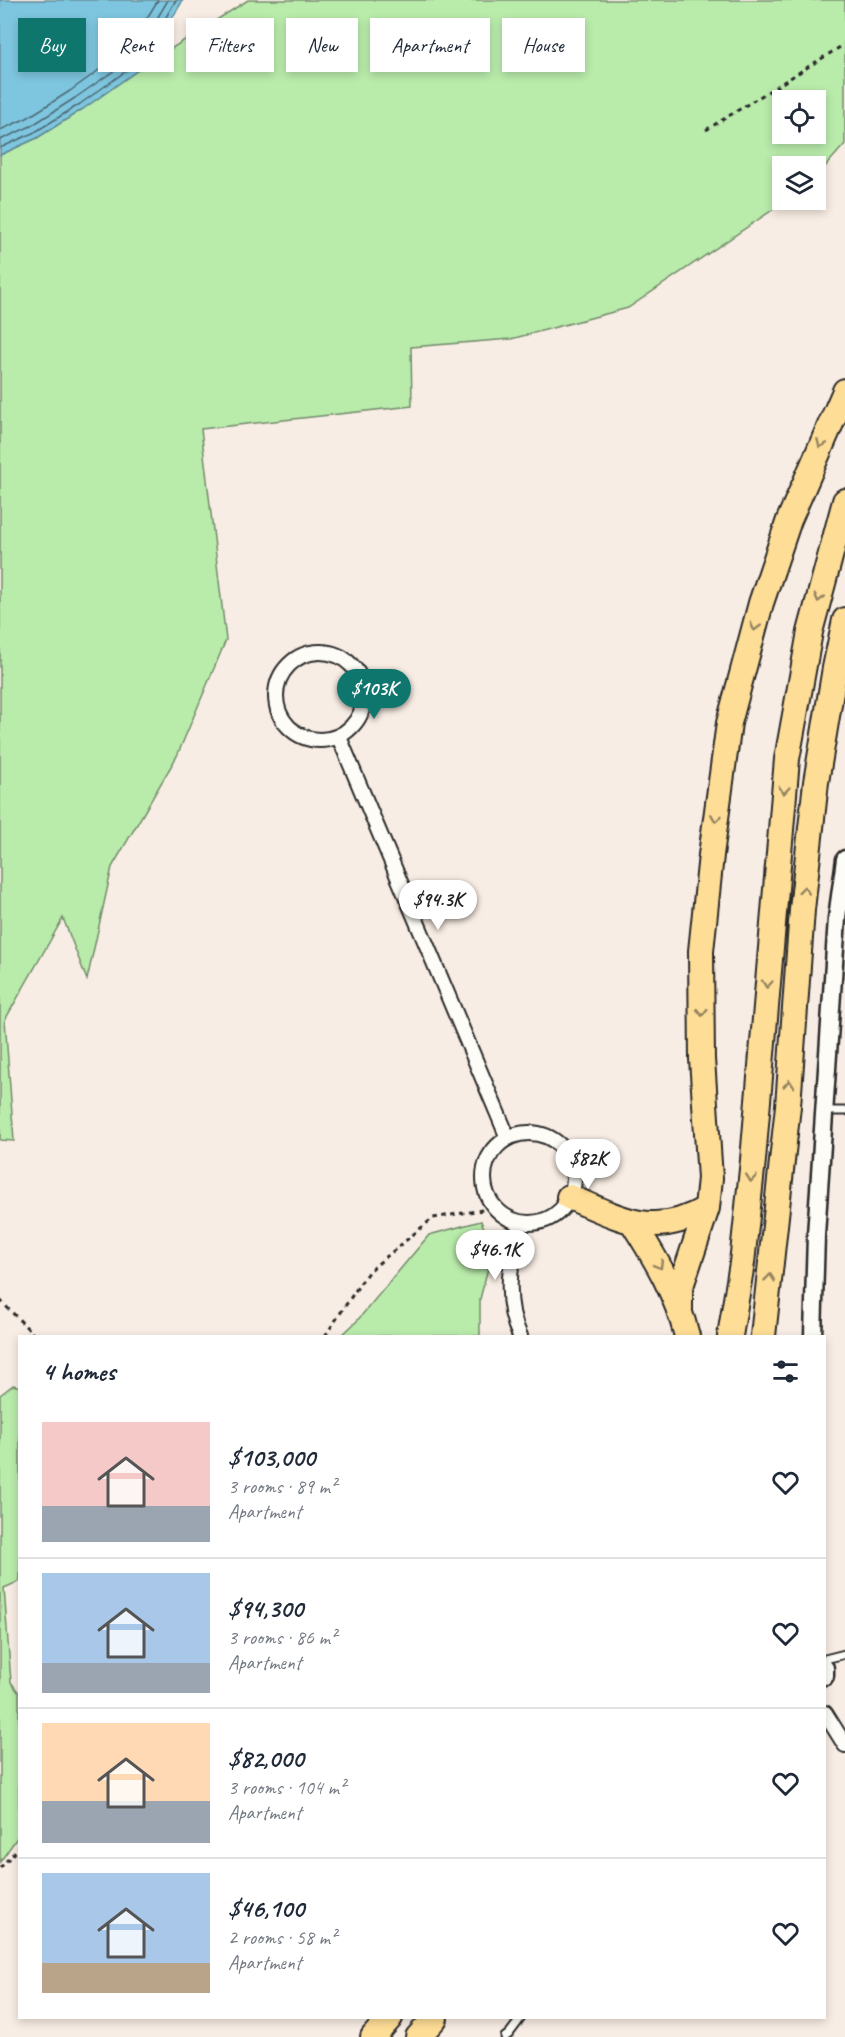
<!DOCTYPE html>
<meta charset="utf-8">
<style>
:root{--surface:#fff;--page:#f6f6f7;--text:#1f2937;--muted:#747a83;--line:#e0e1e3;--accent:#0f766e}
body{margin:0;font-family:Caveat,sans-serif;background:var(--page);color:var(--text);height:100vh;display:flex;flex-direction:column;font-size:22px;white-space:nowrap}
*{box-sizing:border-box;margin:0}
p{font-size:20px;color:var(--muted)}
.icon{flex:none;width:33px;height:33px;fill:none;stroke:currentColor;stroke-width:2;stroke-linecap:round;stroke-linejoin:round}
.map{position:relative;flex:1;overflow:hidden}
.side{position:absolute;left:18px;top:1335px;width:808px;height:684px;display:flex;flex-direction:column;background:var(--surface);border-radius:0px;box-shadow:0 3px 9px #0003}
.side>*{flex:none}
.top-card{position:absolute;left:18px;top:18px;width:810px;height:54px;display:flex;gap:12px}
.tools{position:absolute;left:772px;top:90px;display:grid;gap:12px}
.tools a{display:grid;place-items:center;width:54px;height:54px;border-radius:0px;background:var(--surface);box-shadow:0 3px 9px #0003;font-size:30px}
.price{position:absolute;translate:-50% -51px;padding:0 14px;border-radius:21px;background:#fff;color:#222;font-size:20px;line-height:39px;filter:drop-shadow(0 2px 3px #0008)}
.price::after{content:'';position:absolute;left:50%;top:36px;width:18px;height:14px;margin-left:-9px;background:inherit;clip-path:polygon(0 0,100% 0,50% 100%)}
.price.current{background:var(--accent);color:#fff}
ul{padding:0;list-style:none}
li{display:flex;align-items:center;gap:18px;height:150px;padding:0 24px}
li+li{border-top:2px solid var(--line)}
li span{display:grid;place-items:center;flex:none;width:168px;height:120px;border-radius:0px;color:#555}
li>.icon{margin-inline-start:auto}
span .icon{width:72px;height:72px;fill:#fffc;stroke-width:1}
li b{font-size:26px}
h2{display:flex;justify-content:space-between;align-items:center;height:72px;padding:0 24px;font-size:26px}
.chip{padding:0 21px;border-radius:0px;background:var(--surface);box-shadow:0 3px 9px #0003;font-size:21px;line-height:54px}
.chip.current{background:var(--accent);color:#fff}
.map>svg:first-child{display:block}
</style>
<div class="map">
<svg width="845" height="2037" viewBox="0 0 845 2037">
<rect width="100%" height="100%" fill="#f8ede4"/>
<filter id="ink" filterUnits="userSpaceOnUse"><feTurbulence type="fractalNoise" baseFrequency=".0167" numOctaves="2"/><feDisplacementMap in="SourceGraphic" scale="12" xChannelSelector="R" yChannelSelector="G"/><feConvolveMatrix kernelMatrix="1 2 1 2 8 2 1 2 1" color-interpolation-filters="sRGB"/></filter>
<g filter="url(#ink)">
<path fill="#b9ebab" stroke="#728b6b" stroke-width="1.5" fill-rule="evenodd" d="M248 0H845V144L816 177V166H783V200H787L628 308 511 339 411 347 412 406 201 429 226 640 177 756 112 867 87 980 63 918 5 1020 14 1141 0 1140V155L37 138 83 109 145 65ZM783 100H816V134H783Z
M481 1221 493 1249 480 1299V1336H341L356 1322 429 1235Z
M13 1385 20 1387V1581L4 1588 11 1682 19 1693V1835L0 1862V1395Z"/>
<path fill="#7ec6df" stroke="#5d8897" stroke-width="1.5" d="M0 0H183L145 65 83 109 37 138 0 155Z"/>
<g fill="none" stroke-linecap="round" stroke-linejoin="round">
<path stroke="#4c6973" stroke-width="1.5" d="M0 130 27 118 70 91 128 49 158 0
M0 140 31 126 75 98 135 56 168 0
M0 148 35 132 80 104 140 61 176 0"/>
<defs>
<path id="service" d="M825 1111H845
M825 1659 845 1654
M505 2037 509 2034 521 2018"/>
<path id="minor" d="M276 696a44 44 0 1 1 88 0a44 44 0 1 1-88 0Z
M339 737 508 1138
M484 1178a45 45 0 1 1 90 0a45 45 0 1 1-90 0Z
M520 1336C503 1301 510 1259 520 1223
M825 1713 845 1745"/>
<path id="tertiary" d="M813 1336 816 1235 837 918 845 859
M825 1668V1676"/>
<path id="motorway" d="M569 1197C621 1218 653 1240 707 1208
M633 1223C657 1261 676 1293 687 1336
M680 1310V1289L707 1208 710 1178 702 1059 701 951 711 855 729 723 761 603 789 520 845 391
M730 1336 742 1263 753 1160 787 759 810 632 845 501
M763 1336 788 1106 802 910 816 782 835 668 845 620
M373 2037 390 2018
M418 2037 435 2018"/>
</defs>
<use href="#service" stroke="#2b2b2b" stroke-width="11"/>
<use href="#minor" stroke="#2b2b2b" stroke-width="18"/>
<use href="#tertiary" stroke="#2b2b2b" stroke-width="21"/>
<use href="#motorway" stroke="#2b2b2b" stroke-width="28"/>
<path stroke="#2b2b2b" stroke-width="3" stroke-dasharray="4.5 4.5" stroke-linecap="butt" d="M706 130 845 44
M0 1300 35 1336
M325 1336 368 1272 433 1218 494 1208
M0 1868 20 1846"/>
<use href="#service" stroke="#fdfcf7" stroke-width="7"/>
<use href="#minor" stroke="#fdfcf7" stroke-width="14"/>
<use href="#tertiary" stroke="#fdfcf7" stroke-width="16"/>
<use href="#motorway" stroke="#fedd96" stroke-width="24"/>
</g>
<defs><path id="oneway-chevron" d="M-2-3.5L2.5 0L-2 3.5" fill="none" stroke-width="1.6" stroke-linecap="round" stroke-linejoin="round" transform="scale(1.5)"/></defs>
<g stroke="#948460">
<use href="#oneway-chevron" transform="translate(821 444) rotate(113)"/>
<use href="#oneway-chevron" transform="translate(819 598) rotate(105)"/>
<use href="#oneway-chevron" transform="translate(755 627) rotate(105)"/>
<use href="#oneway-chevron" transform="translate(784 790) rotate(95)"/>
<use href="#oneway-chevron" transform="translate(716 818) rotate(98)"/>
<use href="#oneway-chevron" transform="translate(804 890) rotate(-84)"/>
<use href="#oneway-chevron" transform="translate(767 984) rotate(95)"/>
<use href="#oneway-chevron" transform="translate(702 1012) rotate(90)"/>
<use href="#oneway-chevron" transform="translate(789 1084) rotate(-86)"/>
<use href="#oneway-chevron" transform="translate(751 1178) rotate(96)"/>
<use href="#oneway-chevron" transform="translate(659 1265) rotate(60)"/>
<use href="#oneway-chevron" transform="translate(770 1278) rotate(-84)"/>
</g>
</g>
</svg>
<div class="tools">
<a><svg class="icon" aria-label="locate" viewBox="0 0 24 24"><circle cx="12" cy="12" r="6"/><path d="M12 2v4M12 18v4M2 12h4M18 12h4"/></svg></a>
<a><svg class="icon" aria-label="layers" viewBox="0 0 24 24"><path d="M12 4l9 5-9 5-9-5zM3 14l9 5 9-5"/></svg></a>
</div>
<b class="price current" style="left:374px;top:720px">$103K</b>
<b class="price" style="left:438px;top:931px">$94.3K</b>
<b class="price" style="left:588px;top:1190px">$82K</b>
<b class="price" style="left:495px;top:1281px">$46.1K</b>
<div class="top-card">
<a class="chip current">Buy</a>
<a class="chip">Rent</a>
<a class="chip">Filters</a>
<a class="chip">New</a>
<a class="chip">Apartment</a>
<a class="chip">House</a>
</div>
<section class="side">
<h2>4 homes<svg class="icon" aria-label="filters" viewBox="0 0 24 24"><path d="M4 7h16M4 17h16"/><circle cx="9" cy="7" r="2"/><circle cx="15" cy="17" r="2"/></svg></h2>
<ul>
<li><span style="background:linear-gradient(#f6c9c9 70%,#9aa5b1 0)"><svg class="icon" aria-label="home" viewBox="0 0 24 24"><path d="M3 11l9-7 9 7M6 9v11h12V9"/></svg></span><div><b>$103,000</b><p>3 rooms · 89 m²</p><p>Apartment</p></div><svg class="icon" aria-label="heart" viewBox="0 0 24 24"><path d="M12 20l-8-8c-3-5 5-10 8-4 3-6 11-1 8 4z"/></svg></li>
<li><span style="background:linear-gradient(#a9c7e8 75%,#9aa5b1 0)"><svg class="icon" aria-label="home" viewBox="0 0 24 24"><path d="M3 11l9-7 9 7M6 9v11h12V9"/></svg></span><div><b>$94,300</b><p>3 rooms · 86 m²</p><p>Apartment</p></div><svg class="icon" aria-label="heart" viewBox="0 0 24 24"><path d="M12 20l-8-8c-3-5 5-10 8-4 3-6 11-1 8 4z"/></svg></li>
<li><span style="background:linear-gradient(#ffd9b3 65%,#9aa5b1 0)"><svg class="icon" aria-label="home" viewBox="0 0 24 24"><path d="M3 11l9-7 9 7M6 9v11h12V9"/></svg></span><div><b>$82,000</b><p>3 rooms · 104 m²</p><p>Apartment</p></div><svg class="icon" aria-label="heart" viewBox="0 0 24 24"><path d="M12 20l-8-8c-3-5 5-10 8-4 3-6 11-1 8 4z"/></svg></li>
<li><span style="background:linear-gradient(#a9c7e8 75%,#b9a48a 0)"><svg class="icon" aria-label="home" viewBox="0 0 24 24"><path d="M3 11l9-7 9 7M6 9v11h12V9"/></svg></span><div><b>$46,100</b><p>2 rooms · 58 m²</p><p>Apartment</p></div><svg class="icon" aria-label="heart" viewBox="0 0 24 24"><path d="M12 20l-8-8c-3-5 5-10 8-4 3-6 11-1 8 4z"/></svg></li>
</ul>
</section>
</div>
